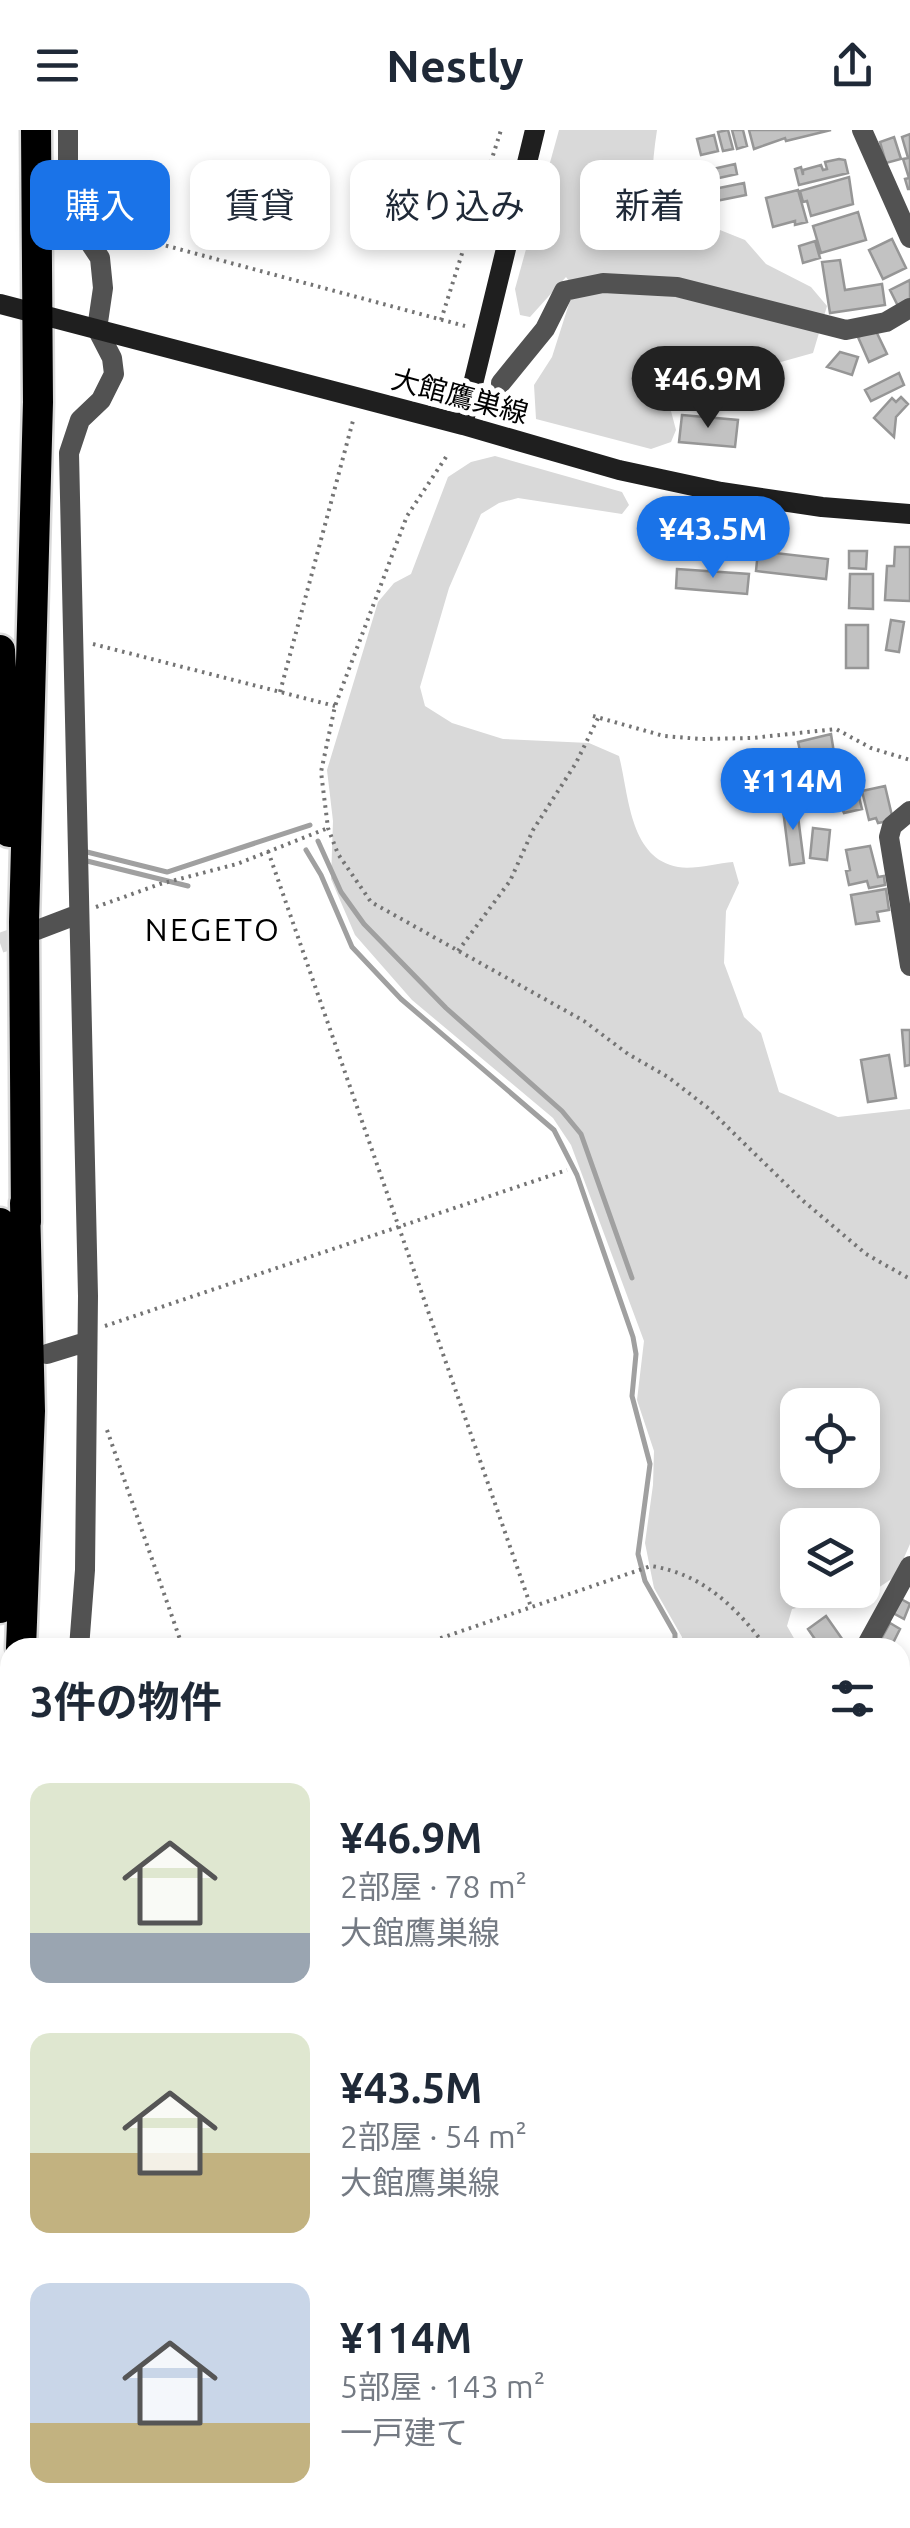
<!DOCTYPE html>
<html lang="ja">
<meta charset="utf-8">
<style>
:root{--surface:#fff;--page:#f6f6f7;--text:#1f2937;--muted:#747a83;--accent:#1a73e8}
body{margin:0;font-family:Ubuntu,"Noto Sans JP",sans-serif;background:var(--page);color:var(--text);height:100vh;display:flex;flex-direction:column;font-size:38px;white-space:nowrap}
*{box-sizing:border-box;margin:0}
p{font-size:32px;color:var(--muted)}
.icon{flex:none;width:55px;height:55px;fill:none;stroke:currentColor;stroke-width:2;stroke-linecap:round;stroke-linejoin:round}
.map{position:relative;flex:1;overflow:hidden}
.details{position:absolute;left:0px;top:1508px;width:910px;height:892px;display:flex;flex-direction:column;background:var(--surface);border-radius:30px 30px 0 0;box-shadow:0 5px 15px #0003}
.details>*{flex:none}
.banner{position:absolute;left:30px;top:30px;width:850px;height:90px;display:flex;gap:20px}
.buttons{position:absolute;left:780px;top:1258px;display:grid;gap:20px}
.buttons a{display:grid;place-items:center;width:100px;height:100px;border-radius:20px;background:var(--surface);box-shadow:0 5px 15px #0003;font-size:50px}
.price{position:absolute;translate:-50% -85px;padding:0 22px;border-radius:35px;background:var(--accent);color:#fff;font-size:32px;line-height:65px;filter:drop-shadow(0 2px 5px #0008)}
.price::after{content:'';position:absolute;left:50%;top:60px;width:30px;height:22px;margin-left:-15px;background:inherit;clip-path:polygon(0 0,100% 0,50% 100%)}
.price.selected{background:#222;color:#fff}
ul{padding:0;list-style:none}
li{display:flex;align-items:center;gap:30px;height:250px;padding:0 30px}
li span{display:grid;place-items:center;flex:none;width:280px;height:200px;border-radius:20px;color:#555}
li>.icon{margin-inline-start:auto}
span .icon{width:120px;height:120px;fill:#fffc;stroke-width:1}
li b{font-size:42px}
h2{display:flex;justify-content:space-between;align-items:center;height:120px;padding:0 30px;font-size:42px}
.tag{padding:0 35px;border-radius:20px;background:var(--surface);box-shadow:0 5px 15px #0003;font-size:35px;line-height:90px}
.tag.selected{background:var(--accent);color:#fff}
header{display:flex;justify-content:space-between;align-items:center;height:130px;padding:0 30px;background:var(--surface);font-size:45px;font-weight:600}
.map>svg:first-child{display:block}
</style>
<header><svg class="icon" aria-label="menu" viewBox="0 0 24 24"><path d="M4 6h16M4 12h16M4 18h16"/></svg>Nestly<svg class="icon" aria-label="share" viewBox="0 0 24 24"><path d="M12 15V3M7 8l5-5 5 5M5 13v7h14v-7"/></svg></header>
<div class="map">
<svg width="910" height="2398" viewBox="0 0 910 2398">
<rect width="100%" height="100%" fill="#fff"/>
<path fill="#d9d9d9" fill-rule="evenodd" d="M559 0H657C651 39 650 70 660 108L676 111 720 100 745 110 766 134 811 157 827 176 813 223 763 237 720 225 687 229 662 247 676 300 671 312 651 319 536 289 534 255 552 227 574 158 566 147 530 187 520 185 515 159Z
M495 326 622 362 629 375 622 384 518 368 499 373 481 384 449 458 420 557 425 576 452 593 503 609 589 613 619 626C629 664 629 728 678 737 694 740 717 733 733 732L739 753 726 781 724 833 744 887 761 903 779 962 838 987 910 979V1414L896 1446 878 1458 792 1479 787 1496 799 1517H682V1507L654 1458 645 1413 653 1355 654 1321 637 1270 644 1211 571 1015 553 988 412 870 355 805 331 749 333 691 327 640 378 472 394 453 411 444 448 347 471 332ZM798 1275H862V1340H798ZM798 1395H862V1460H798Z
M910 1847V1921L900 1916V1850Z
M338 2390H609L599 2398H333Z"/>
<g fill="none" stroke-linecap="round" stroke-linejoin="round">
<path stroke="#a0a0a0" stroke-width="5" d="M318 711 341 762 364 794 446 878 562 981 581 1004 632 1148
M306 720 321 745 352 817 401 869 554 1000 577 1045 633 1207 636 1224 632 1266 650 1334 638 1424 645 1451 675 1504V1518
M87 722 167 742 310 695
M87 731 188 756
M900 2119 910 2122
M242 2398 246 2390"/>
</g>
<path fill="#c2c2c2" stroke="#969696" stroke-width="2.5" d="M728 0 733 19 723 21 718 2Z
M732 0H743L747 16 737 19Z
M749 0H831L786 11 785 8 754 19Z
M910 4V59H908L905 49 909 48 903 29 908 28 902 7Z
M714 5 718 21 701 25 697 9Z
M894 7 901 29 886 33 880 12Z
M839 29 845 30 848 43 799 55 795 39 801 37 803 45V40L821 35 823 40 827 39 825 32Z
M735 34 737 44 701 52 699 43 704 41Z
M849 47 853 74 811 86 807 71 803 72 800 61Z
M744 53 746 65 696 75 694 63Z
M798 60 807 92 795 95V91L773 97 766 68Z
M858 82 866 110 821 123 813 96Z
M892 109 906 138 883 149 869 120Z
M815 111 820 128 803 133 799 116Z
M840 130 845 160 882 154 885 175 830 183 822 132Z
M910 150V170L898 176 890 160Z
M875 199 887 224 869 232 858 207Z
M840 222 858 227 852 245 827 237Z
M899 243 904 255 871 271 865 260Z
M901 267 908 274 896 287 894 307 874 288 892 268 896 272Z
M682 285 738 290 735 317 679 312Z
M895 417H910V471L885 470 887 436H894Z
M758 421 828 429 826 449 756 441Z
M849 421H867L866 439 849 438Z
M677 439 749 444 747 464 676 458Z
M850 444H873V479L849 478Z
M891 490 904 492 899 522 886 520Z
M846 495H868V538H846Z
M831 604 840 661 811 668 798 612Z
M885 656 893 690 878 693 876 688 869 690 862 661Z
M857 659 862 679 844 683 836 665Z
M796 671 804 733 790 735 782 672Z
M813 698 830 700 827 730 810 728Z
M870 716 878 747 884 746 885 755 869 758 867 751 849 755 846 741 850 740 846 720Z
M886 759 889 780 877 782 879 791 856 794 851 765Z
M902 900H910V935L905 936Z
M889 925 896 968 868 972 861 930Z
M901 1469 910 1474 904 1489 893 1483Z
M826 1486 845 1513 839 1518H821L808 1499Z
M890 1493 900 1499 891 1517 880 1511Z
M910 1607V1641L900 1635V1623Z
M900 1680 910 1682V1703L900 1701Z
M904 1712 910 1713V1762L900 1759V1725Z
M900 1784 910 1785 908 1810 900 1809Z
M900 1923 910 1926 905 1950 900 1949Z
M900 1952 908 1953 904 1991 900 1990Z
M900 2026 910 2029V2058L900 2055Z
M900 2077 910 2079 908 2112 900 2110Z
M900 2137 910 2139V2161L909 2164 904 2163 900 2175Z
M900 2196 910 2198 909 2251 900 2249Z
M900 2373 910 2377V2398H855L859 2390H900Z
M797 2390H846L842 2398H793Z"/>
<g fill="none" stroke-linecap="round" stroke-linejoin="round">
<path stroke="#d9d9d9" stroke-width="20" stroke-dasharray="20 10" stroke-linecap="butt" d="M0 813 35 801"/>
<defs>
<path id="highway" d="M0 520 9 702
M26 1092 24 792 38 272 36 0
M0 1093 6 1281 0 1478
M21 1518 30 1281 25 1073
M0 1699 10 1626"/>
</defs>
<use href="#highway" stroke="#dbdbdb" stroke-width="35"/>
<path stroke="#747474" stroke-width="4" stroke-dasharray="2.5 5" stroke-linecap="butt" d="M107 107H134L465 196
M441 190 501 0
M446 327 407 386 335 576 321 642 328 698 338 724 371 772 584 891 628 924 668 947 708 978 801 1069 866 1124 910 1149
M93 514 335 576
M280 562 354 287
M593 586 664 606 701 609 752 608 836 599 871 618 910 630
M268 721 531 1477
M96 777 160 754 237 734 328 698
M458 821 510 751 533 700 576 633 598 588
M105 1196 567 1040
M107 1300 183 1518
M412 1518 651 1436C703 1444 736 1477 767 1518
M0 2081 10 2077
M234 2398 238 2390
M315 2398 321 2390"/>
<path stroke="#525252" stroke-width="10" d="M900 2350 910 2355"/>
<path stroke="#525252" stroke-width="20" d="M68 0V66L80 98 100 128 103 158 97 199 112 228 114 244 101 270 80 290 69 323 88 1166 85 1440 79 1518
M862 0 910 108
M501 253 545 199 564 161 603 153 677 157 846 200 886 192 910 178
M910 681 892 696 889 707 910 836
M37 800 79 784
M47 1224 86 1212
M865 1518 910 1436
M900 1572 910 1579
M0 1952 10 1917
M900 2012 910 2017
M900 2065 910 2068
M900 2179 910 2181
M900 2256 910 2260"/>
<path stroke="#1f1f1f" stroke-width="20" d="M0 174 463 295 619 340 721 362 822 377 910 384
M463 295 535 0"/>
<use href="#highway" stroke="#000" stroke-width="30"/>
</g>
<g text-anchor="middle" stroke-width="10" stroke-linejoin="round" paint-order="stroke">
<g font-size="28" fill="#000" stroke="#fff">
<text transform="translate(460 266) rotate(15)" y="10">大館鷹巣線</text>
</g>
<g font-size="32" letter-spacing="2.5" fill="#000" stroke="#fff">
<text x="213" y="811">NEGETO</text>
</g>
</g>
</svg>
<div class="buttons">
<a><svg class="icon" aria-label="locate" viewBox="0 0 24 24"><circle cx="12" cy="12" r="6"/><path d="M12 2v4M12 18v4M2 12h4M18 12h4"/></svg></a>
<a><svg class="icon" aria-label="layers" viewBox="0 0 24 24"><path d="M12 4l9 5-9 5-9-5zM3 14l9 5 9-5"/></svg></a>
</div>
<b class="price selected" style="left:708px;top:301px">¥46.9M</b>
<b class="price" style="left:713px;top:451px">¥43.5M</b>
<b class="price" style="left:793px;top:703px">¥114M</b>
<div class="banner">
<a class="tag selected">購入</a>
<a class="tag">賃貸</a>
<a class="tag">絞り込み</a>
<a class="tag">新着</a>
</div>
<section class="details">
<h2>3件の物件<svg class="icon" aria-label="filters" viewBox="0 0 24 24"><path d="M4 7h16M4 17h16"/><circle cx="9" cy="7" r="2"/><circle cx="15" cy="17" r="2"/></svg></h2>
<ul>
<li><span style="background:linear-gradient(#dfe7d0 75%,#9aa5b1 0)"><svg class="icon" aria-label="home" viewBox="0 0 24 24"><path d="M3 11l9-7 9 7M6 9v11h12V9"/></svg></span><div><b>¥46.9M</b><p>2部屋 · 78 m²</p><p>大館鷹巣線</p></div></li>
<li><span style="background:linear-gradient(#dfe7d0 60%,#c2b280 0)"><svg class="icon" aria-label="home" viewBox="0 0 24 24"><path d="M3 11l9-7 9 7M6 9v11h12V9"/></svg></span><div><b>¥43.5M</b><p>2部屋 · 54 m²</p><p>大館鷹巣線</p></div></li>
<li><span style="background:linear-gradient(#c9d6e8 70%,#c2b280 0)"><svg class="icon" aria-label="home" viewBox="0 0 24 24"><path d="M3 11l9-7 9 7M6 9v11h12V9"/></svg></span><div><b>¥114M</b><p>5部屋 · 143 m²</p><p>一戸建て</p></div></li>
</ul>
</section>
</div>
